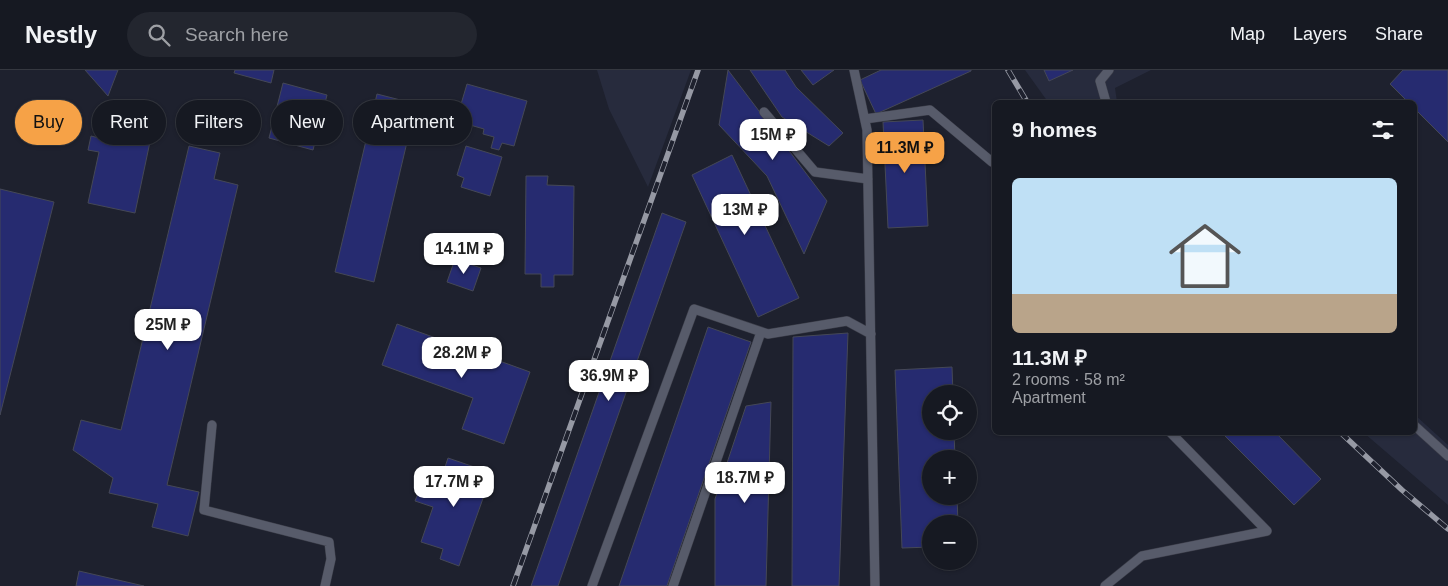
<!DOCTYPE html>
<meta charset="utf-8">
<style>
:root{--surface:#161922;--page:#23262f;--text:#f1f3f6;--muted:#9ea0a5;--line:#353840;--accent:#f6a247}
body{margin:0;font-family:Arial,sans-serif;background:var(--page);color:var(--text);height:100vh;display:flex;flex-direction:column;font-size:19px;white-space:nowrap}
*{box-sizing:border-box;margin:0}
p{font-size:16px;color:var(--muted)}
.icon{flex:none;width:28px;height:28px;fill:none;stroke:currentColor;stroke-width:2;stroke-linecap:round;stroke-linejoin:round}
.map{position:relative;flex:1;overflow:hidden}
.panel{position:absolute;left:992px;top:30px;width:425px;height:335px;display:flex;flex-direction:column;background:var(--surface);border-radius:8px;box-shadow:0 1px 4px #0004,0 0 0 1px var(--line)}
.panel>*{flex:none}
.banner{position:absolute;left:15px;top:30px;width:475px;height:45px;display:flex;gap:10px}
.fabs{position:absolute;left:922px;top:315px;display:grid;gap:10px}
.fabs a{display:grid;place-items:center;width:55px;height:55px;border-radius:50%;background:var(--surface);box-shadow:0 1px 4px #0004,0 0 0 1px var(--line);font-size:25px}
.price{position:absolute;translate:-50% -42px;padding:0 11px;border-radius:10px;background:#fff;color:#222;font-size:16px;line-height:32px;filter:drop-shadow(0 1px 2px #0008)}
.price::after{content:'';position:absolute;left:50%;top:30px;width:15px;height:11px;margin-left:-8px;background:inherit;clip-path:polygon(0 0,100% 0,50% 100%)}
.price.on{background:var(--accent);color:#111}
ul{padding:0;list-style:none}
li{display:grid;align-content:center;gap:10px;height:265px;padding:0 20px}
li span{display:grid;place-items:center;height:155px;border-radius:8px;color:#555}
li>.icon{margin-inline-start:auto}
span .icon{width:90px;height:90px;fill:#fffc;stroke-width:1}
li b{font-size:21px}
h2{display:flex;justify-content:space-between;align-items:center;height:60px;padding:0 20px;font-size:21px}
.chip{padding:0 18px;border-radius:22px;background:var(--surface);box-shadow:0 1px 4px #0004,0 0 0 1px var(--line);font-size:18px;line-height:45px}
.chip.on{background:var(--accent);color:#111}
header{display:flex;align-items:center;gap:30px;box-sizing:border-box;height:70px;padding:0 25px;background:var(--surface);border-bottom:1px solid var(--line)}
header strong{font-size:24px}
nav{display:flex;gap:28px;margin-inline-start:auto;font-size:18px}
.search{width:350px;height:45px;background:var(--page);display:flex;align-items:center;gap:12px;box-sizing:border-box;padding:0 18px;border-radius:28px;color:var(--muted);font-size:19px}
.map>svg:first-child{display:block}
</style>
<header>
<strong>Nestly</strong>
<div class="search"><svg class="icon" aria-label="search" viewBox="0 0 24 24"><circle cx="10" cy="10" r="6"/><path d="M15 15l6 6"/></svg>Search here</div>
<nav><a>Map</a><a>Layers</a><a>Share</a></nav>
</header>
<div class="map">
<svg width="1448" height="516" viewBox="0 0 1448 516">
<rect width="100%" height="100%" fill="#1e212e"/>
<path fill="#272b3d" d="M597 0H691L648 117 609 39Z
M1025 0H1151L1115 18 1117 32H1048Z
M1415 345 1448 375V435L1364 363 1415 362Z"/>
<path fill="#262b70" stroke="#454856" d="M85 0H118L108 26Z
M235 0H274L271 13 234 3Z
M728 0 827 131 804 184 767 106 719 55Z
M750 0H785L796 17 843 63 829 76 782 47Z
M801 0H834L813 15Z
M881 0H971V1L876 44 860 10Z
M1044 0H1073L1049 11Z
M1403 0H1448V72L1415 39V32H1408L1390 14Z
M283 13 327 25 313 80 269 68Z
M467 14 527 31 514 76 502 73 499 80 491 78 494 67 483 64 484 59 456 51Z
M377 24 416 34 374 212 335 202Z
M104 45 125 49 122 61 151 67 135 143 88 133 99 82 88 80 91 66 99 68Z
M923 50 928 156 888 158 883 52Z
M189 76 220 83 214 109 238 115 167 415 199 422 188 466 152 457 158 434 109 423 113 408 73 380 81 350 121 360Z
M466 76 502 87 490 126 461 117 464 108 457 105Z
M732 85 799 228 758 247 692 105Z
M526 106H548L547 115 574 116 573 205H554V217H541V204H525Z
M0 119 54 132 0 345Z
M662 143 686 152 558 516H531Z
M455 189 481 198 473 221 447 212Z
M397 254 530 302 504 374 462 359 473 328 382 295Z
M708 257 751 272 667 516H619Z
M848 263 839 516H792L793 267Z
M952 297 953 324H931V361H954L955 389H931V426H957L958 454H931V477L902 478 895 300Z
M771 332 766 516H715V429L746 336Z
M1221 362H1275L1321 409 1294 435Z
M448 388 492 403 459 496 440 489 443 479 421 472 433 437 415 431 422 413 438 418Z
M79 501 144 516H76Z"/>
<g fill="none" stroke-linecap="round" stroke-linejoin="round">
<defs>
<path id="lane" d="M854 0 867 60 875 516
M1106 32 1100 11 1109 0
M764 42 815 102 868 109
M865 49 930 40 992 92
M212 355 204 440 329 472 331 489 325 516
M1415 356 1448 386
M592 516 694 239 768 264 847 251 871 264
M673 516 761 262
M1105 516 1142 486 1267 461 1170 362"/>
</defs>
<use href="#lane" stroke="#3b3d48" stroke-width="10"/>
<use href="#lane" stroke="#575b6a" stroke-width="9"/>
<defs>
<path id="rail" d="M1008 0 1027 32
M1340 362 1402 420 1448 459
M513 516 698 0"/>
</defs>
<use href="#rail" stroke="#9699a4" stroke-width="5.5"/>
<use href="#rail" stroke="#1e212e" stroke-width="4" stroke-dasharray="11" stroke-linecap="butt"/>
</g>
</svg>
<div class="fabs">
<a><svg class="icon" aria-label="locate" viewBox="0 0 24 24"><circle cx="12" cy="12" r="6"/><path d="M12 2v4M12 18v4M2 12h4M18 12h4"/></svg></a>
<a>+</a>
<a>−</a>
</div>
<b class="price" style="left:773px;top:91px">15M ₽</b>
<b class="price on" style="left:905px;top:104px">11.3M ₽</b>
<b class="price" style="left:745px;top:166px">13M ₽</b>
<b class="price" style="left:464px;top:205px">14.1M ₽</b>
<b class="price" style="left:168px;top:281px">25M ₽</b>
<b class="price" style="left:462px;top:309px">28.2M ₽</b>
<b class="price" style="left:609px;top:332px">36.9M ₽</b>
<b class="price" style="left:745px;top:434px">18.7M ₽</b>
<b class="price" style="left:454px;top:438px">17.7M ₽</b>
<div class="banner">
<a class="chip on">Buy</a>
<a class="chip">Rent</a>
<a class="chip">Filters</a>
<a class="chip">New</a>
<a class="chip">Apartment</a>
</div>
<section class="panel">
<h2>9 homes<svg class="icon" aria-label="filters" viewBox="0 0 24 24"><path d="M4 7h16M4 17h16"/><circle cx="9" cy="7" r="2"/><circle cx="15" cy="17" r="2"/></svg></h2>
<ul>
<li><span style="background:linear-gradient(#bfe0f5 75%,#b9a48a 0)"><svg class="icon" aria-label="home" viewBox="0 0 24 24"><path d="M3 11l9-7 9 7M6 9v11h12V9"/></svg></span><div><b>11.3M ₽</b><p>2 rooms · 58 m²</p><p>Apartment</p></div></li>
</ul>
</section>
</div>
